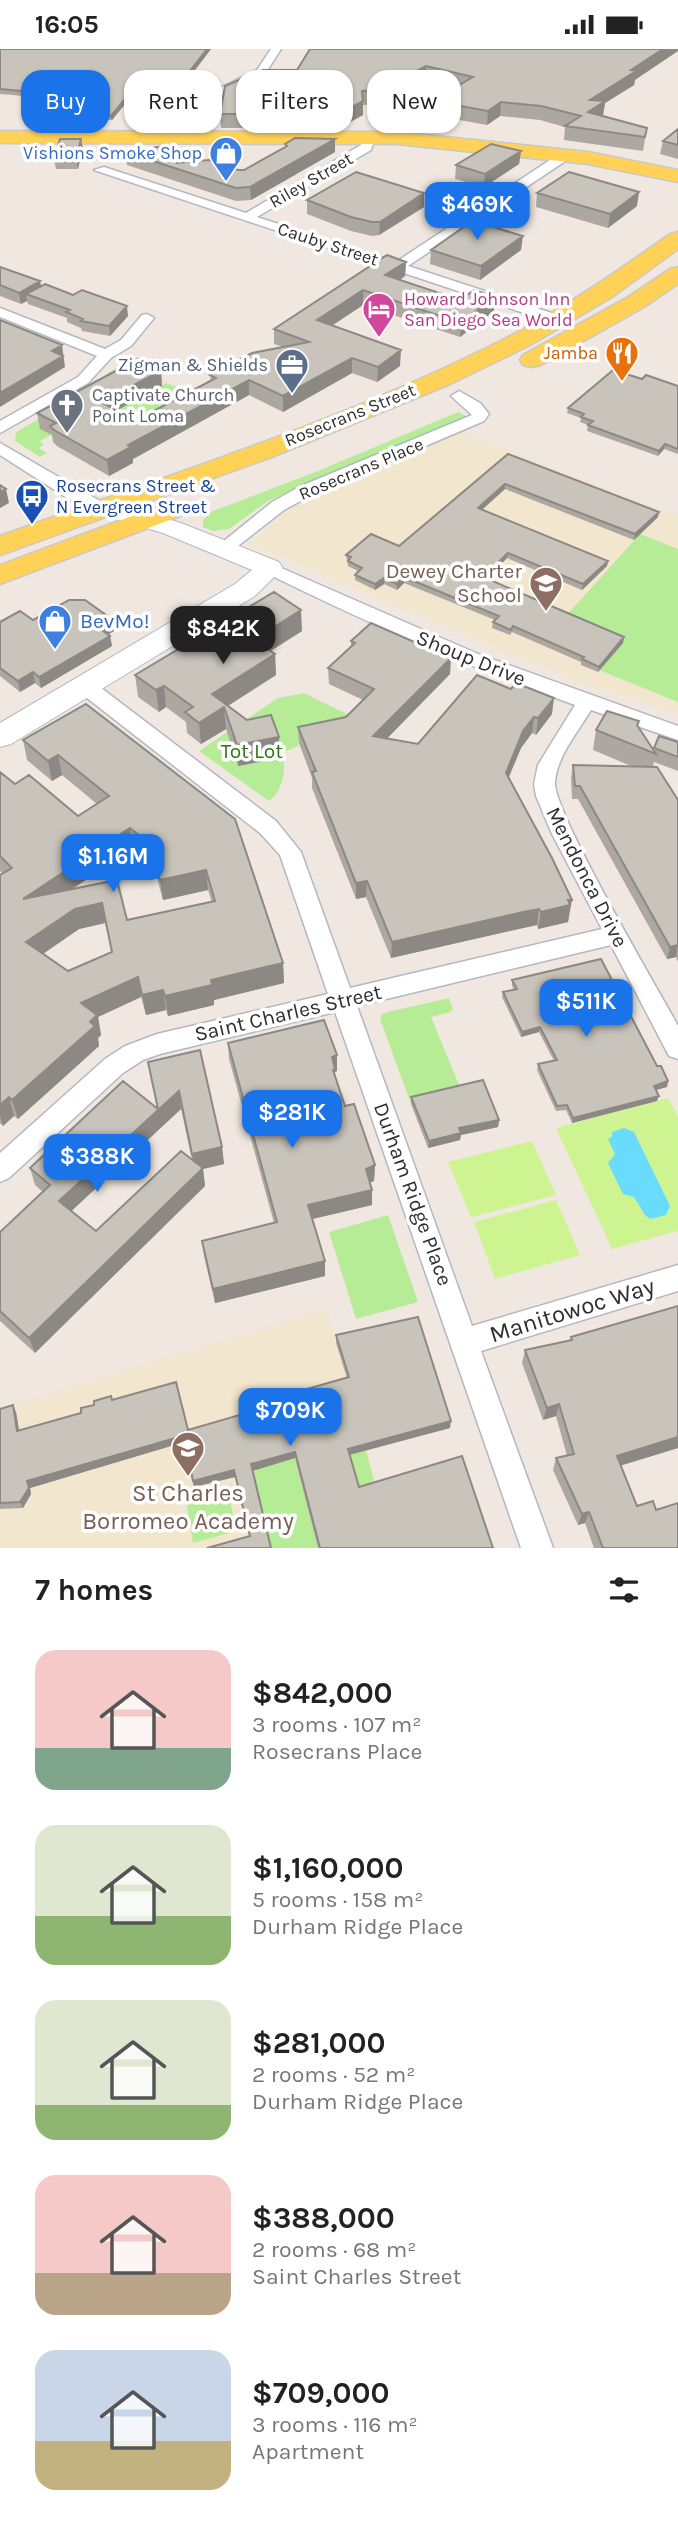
<!DOCTYPE html>
<meta charset="utf-8">
<style>
:root{--surface:#fff;--page:#f2f2f2;--text:#222;--muted:#767676;--accent:#1a73e8}
body{margin:0;font-family:Karla,sans-serif;background:var(--page);color:var(--text);height:100vh;display:flex;flex-direction:column;font-size:26px;white-space:nowrap}
*{box-sizing:border-box;margin:0}
p{font-size:23px;color:var(--muted)}
.icon{flex:none;width:38px;height:38px;fill:none;stroke:currentColor;stroke-width:2;stroke-linecap:round;stroke-linejoin:round}
.map{position:relative;height:1499px;overflow:hidden}
.panel{display:flex;flex-direction:column;background:var(--surface);flex:1}
.panel>*{flex:none}
.guide{position:absolute;left:21px;top:21px;width:637px;height:63px;display:flex;gap:14px}
.price{position:absolute;translate:-50% -60px;padding:0 16px;border-radius:14px;background:var(--accent);color:#fff;font-size:23px;line-height:46px;filter:drop-shadow(0 2px 4px #0008)}
.price::after{content:'';position:absolute;left:50%;top:42px;width:21px;height:16px;margin-left:-10px;background:inherit;clip-path:polygon(0 0,100% 0,50% 100%)}
.price.current{background:#222;color:#fff}
ul{padding:0;list-style:none}
li{display:flex;align-items:center;gap:21px;height:175px;padding:0 35px}
li span{display:grid;place-items:center;flex:none;width:196px;height:140px;border-radius:21px;color:#555}
li>.icon{margin-inline-start:auto}
span .icon{width:84px;height:84px;fill:#fffc;stroke-width:1}
li b{font-size:30px}
h2{display:flex;justify-content:space-between;align-items:center;height:84px;padding:0 35px;font-size:30px}
.pill{padding:0 24px;border-radius:21px;background:var(--surface);box-shadow:0 2px 5px #0004;font-size:24px;line-height:63px}
.pill.current{background:var(--accent);color:#fff}
.status{display:flex;justify-content:space-between;align-items:center;height:49px;padding:0 35px;background:var(--surface);direction:ltr}
.status svg{height:19px;fill:currentColor}
.map>svg:first-child{display:block}
</style>
<div class="status"><b>16:05</b><svg viewBox="0 0 49 12"><path d="M0 12V9h3v3zM5 12V6h3v6zM10 12V3h3v9zM15 12V0h3v12zM26 1h20v11H26zM47 4h2v5h-2z"/></svg></div>
<div class="map">
<svg width="678" height="1499" viewBox="0 0 678 1499">
<rect width="100%" height="100%" fill="#f0e8e0"/>
<path fill="#f3e6ce" d="M453 380 678 467V664L577 633 250 495 307 441Z
M327 1260 395 1499H0V1360Z"/>
<path fill="#b7ec97" d="M117 318 145 325 41 380 52 386 40 392 44 396 39 399 47 404 40 408 15 392 16 383 65 355Z
M166 334 195 345 137 376 114 363Z
M458 363 466 367 268 452 229 480 213 482 203 478V471L208 464 318 422Z
M640 485 678 500V653L599 621 564 569Z
M304 644 349 666 333 681 299 693 298 697 282 704C287 719 283 742 269 752L199 702 278 649Z
M449 949 453 960 451 963 431 968 462 1043 411 1055 380 970 382 965 388 963Z
M388 1166 418 1253 356 1270 329 1183Z
M349 1338 392 1499H374L330 1341Z
M295 1409 318 1499H270L252 1422Z
M228 1440 236 1482 193 1494 186 1452Z"/>
<path fill="#cef492" d="M668 1049 678 1068V1182L612 1200 556 1079Z
M532 1092 556 1146 471 1168 448 1113Z
M556 1151 580 1206 495 1230 474 1173Z"/>
<path fill="#69dbfc" d="M624 1079 634 1083 670 1157 666 1166 650 1170 645 1166 634 1148 623 1145 608 1114 615 1105 608 1090 612 1088V1083Z"/>
<g fill="none" stroke-linecap="round" stroke-linejoin="round">
<defs>
<path id="street" d="M271 0H281L265 25 158 78 154 91H146L144 88 149 74 257 21Z
M365 85 375 88 371 101 257 168 396 213 559 105H567V111L408 217 561 267V273H551L94 121 104 118 246 164 361 96Z
M0 259 105 300 121 291 142 266 147 265 154 269 131 297 111 309 88 334 0 384V372L78 328 97 307 0 268Z
M459 342 480 354 489 365 484 372 313 445 284 461 229 504 223 505 214 500 272 453 301 437 472 366 451 347Z
M0 394 112 459 104 464 75 454 0 406Z
M270 514 478 605 678 677V691L591 661C578 683 557 707 555 733 552 761 658 940 678 977V1010L669 1007 611 896 357 957 472 1277 678 1216V1242L481 1302 553 1499H521L335 963 160 1005 143 1011 123 1024 9 1129 0 1133V1104L105 1010 125 997 157 985 328 945 280 806 260 784 78 642 75 637 78 632H92L276 772 301 803 350 939 602 880 552 785 536 747 534 735 538 716 575 656C468 618 365 573 264 523L261 519 264 515Z"/>
<path id="secondary" d="M104 451 181 474 279 513 283 519 255 547 11 695 0 698V674L235 535 252 521 163 484 95 464 91 459 95 454Z"/>
<path id="primary" d="M0 82 397 83 588 103 678 121V133L588 115 397 95 0 94Z
M678 183V200L612 248 532 295 448 336 272 408 0 506V487C173 424 350 370 514 285 569 256 619 221 670 185Z
M678 218V235L644 258 541 316 532 318 523 316 520 311 523 306 628 248 670 220Z
M170 453 180 455 184 461 180 467 0 535V516Z"/>
</defs>
<use href="#street" stroke="#b3b7c3" stroke-width="3"/>
<use href="#secondary" stroke="#b3b7c3" stroke-width="2"/>
<use href="#primary" stroke="#c9c9c9" stroke-width="3"/>
<use href="#street" fill="#fff" fill-rule="evenodd"/>
<use href="#secondary" fill="#fff" fill-rule="evenodd"/>
<use href="#primary" fill="#ffd156" fill-rule="evenodd"/>
</g>
<path fill="#aca8a1" fill-rule="evenodd" d="M0 0H211L166 59 125 55 112 71 50 66V62L61 50 0 45Z
M310 0 635 31 634 36 605 54 603 66 602 67 647 79 643 102 564 91 565 78 540 71 500 67 487 76 431 66 432 52 456 38 426 31 382 55 363 56V66L341 78V51H272L251 61 250 79H221L220 65 297 21Z
M678 80V110L660 105 663 92Z
M335 90V103L251 151 236 152 127 116 125 103 179 102 180 113 238 121H244L285 98V95Z
M83 99 78 120H56L54 111Z
M521 102 519 115 484 138 455 130 456 116Z
M424 144V158L379 186 372 187 351 182 307 165V151Z
M537 144 637 157 608 179 536 158Z
M499 174V180L521 201 480 231 430 215 431 201Z
M406 213 405 227 400 231 494 262 460 288 363 256 332 277 400 317 377 333 352 324 283 363 249 346 133 410V414L109 427 57 397 53 393 52 386 40 380 37 364 161 322 162 337 116 361 135 372 211 332 210 326 283 298 274 295V280Z
M0 218 40 232 41 237 128 267 110 287 82 282 81 279 67 273V269L28 255 27 252 21 255 0 247Z
M642 330 678 337V405L664 400 658 407 587 382 588 376 580 373 581 369 567 364 568 359Z
M508 405 658 468 634 491 505 440 482 461 608 512 607 517 582 541 507 509 486 530 624 588 623 594 598 623 581 616V613L512 583 510 586 492 579 493 573 495 571 404 534 397 541 384 535 375 541 355 531V526L358 522 348 517 346 506 399 497Z
M33 571 114 582 108 585 110 587 112 597 41 639 35 634 20 643 0 627V573Z
M302 582 270 602 275 605 276 626 228 657 247 671 280 709 238 717 226 680 201 695 187 684 186 673 166 658 159 663 138 648 135 626Z
M351 592 450 625 386 690 418 695 477 626 552 665 536 686 532 684 521 699 508 729 569 867 568 873 538 880 537 876 521 879 391 909 366 848 356 850 312 739V729L299 694 298 678 346 668 363 651 329 635 328 619 351 598Z
M86 655 283 914 284 934 214 951V956L168 967 166 961 146 966 141 948 98 968 101 986 98 989 99 997 18 1070 14 1067 3 1077 1 1075H0V826L3 825 0 822V723L15 735 78 767 97 755 62 726 52 732 27 711 23 691ZM133 799 153 815 163 851 208 841 212 853 127 871 72 840ZM105 874 112 903 68 922 43 905 79 880Z
M639 672 638 677 654 702 659 687 678 693V722L654 713 653 718 678 751V913L676 908 667 910 578 750H572L571 729 573 716 631 717 593 701 596 681Z
M512 931 657 1017 668 1032 667 1038 656 1041 657 1052 572 1074 566 1061 556 1062 537 1021 538 1015 554 1012 539 983 521 988 502 948 503 943 514 941 512 937Z
M228 994 337 1006V1022L335 1023V1028L345 1057 375 1116 374 1132 370 1133 372 1141V1156L312 1170 325 1227 215 1254 204 1207 202 1192 274 1174 229 1010Z
M148 1013 222 1098 224 1115 203 1120 205 1137 35 1304 0 1272V1183L43 1143 35 1136 30 1119 157 1059ZM181 1060 192 1111 96 1182 71 1162Z
M411 1048 499 1071 498 1078 461 1086 460 1091 428 1099 411 1055Z
M678 1257V1399L621 1416 637 1457 656 1461 678 1499H594L585 1474 578 1476 553 1421 556 1409 567 1407 556 1367 543 1371 522 1314 525 1301 570 1291 571 1288Z
M336 1286 450 1379 350 1406 359 1438 493 1499H318L295 1409 252 1422 249 1487 235 1428 194 1438 189 1414 181 1394 30 1439 31 1445 23 1459 0 1460V1360L16 1363 19 1381 81 1364 112 1351 188 1381 280 1355 279 1348 347 1329 336 1294Z"/>
<path fill="#8c8883" d="M207 0H211L166 59 165 54Z
M663 0H678V2L635 31 634 36 605 54 603 66 587 77 590 51 631 21Z
M426 17V31L382 55V41Z
M272 37V51L251 61 250 79V47Z
M124 51 125 55 112 71 111 67Z
M363 52V66L341 78V64Z
M501 53 500 67 487 76 488 62Z
M81 90 83 99 78 120 76 110Z
M335 90V103L251 151 250 138Z
M521 102 519 115 484 138 485 125Z
M639 143 637 157 608 179 610 165Z
M424 144V158L379 186 380 173Z
M523 187 521 201 480 231 481 217Z
M406 213 405 227 385 241V226Z
M40 232 42 244 26 245 27 252 21 255 19 244Z
M363 241V256L317 286V271Z
M495 247 494 262 460 288 461 274Z
M127 257 128 267 110 287 109 277Z
M62 296 65 318 0 358V344L52 302Z
M401 301 400 317 377 333 378 318Z
M352 309V324L283 363V347Z
M161 322 162 337 103 369 101 353Z
M249 331V346L133 410V414L109 427 107 411 128 396Z
M665 395 664 400 658 407 659 402Z
M505 435V440L478 464V459Z
M6 440 9 454 0 459V443Z
M659 463 658 468 634 491 635 485Z
M508 504 507 509 482 534 483 528Z
M608 512 607 517 582 541 583 535Z
M404 528V534L397 541V535Z
M384 529V535L375 541V535Z
M301 561 302 582 255 612 254 591Z
M113 571 114 582 101 590 99 579Z
M110 587 112 597 41 639 39 628Z
M624 588 623 594 598 623 599 618Z
M275 605 276 626 224 659 226 680 201 695 199 674 212 645Z
M451 609 450 625 373 704V687Z
M33 623 35 634 20 643 18 632Z
M164 637 166 658 159 663 156 641Z
M554 649 552 665 536 686 538 669Z
M534 668 532 684 521 699 504 740 506 724 523 682Z
M279 688 280 709 238 717 237 696Z
M58 706 62 726 52 732 48 712Z
M130 779 133 799 28 870 23 850Z
M206 821 208 841 163 851 160 831Z
M367 832 366 848 356 850V834Z
M568 851H572L568 873 538 880 541 863Z
M102 854 105 874 79 880 31 913 26 893 75 860Z
M539 860 537 876 391 909 392 893Z
M678 896 676 908 667 910 670 898Z
M283 914 284 934 214 951V956L168 967 165 947 211 931Z
M138 928 141 948 98 968 101 986 98 989 99 997 18 1070 12 1051 81 954Z
M163 941 166 961 146 966 142 946Z
M540 978 539 983 521 988 522 983Z
M337 1006V1022L335 1023 336 1036 332 1008Z
M668 1032 667 1038 652 1042 654 1037Z
M179 1042 181 1060 64 1169 59 1152Z
M659 1047 657 1052 572 1074 573 1069Z
M9 1048 14 1067 3 1077 0 1067V1056Z
M499 1071 498 1078 461 1086 460 1091 428 1099 429 1092 459 1079Z
M222 1098 224 1115 203 1120 205 1137 35 1304 29 1289 194 1123 192 1105Z
M375 1116 374 1132 366 1135V1120Z
M372 1141V1156L308 1171V1156Z
M325 1212V1227L215 1254 213 1240Z
M559 1355 556 1367 543 1371 547 1359Z
M13 1356 16 1363 20 1388 17 1382Z
M451 1372 450 1379 348 1406V1400Z
M179 1388 181 1394 30 1439 31 1445 23 1459 20 1453 27 1432Z
M678 1388V1399L613 1419 617 1407Z
M295 1403V1409L252 1422 251 1415Z
M234 1421 235 1428 194 1438 193 1432Z
M589 1463 585 1474 578 1476 582 1465Z"/>
<path fill="#c8c3bb" stroke="#8c8883" stroke-width="2" fill-rule="evenodd" d="M0 0H207L165 54 124 51 111 67 50 62 65 46 0 40Z
M310 0H663L631 21 636 22 590 51 605 52 588 63 647 79 645 88 565 77 581 67 541 57 501 53 488 62 432 52 473 28 426 17 382 41 362 42 363 52 341 64V37H272L250 47 249 65H220L225 37 263 21H297Z
M678 80V96L663 92Z
M295 89 335 90 250 138 236 139 125 103 164 97 179 102 177 114 209 111 238 121H244L287 97 285 95Z
M60 90H81L76 110 54 111Z
M491 95 521 102 485 125 456 116Z
M356 123 424 144 380 173H372L351 168 307 151Z
M569 123 639 143 610 165 537 144Z
M478 168 499 174 493 178 523 187 481 217 431 201Z
M387 206 406 213 385 226 460 251 474 241 495 247 461 274 363 241 317 271 401 301 378 318 352 309 283 347 249 331 128 396 131 398 107 411 54 381 50 377 56 374 37 364 138 310 161 322 101 353 135 372 216 329 210 326 252 304 309 293 274 280Z
M0 218 40 232 19 244 0 236Z
M45 235 73 246 82 241 127 257 109 277 81 272 83 270 66 263 70 261 26 245Z
M0 271 62 296 52 302 63 307 0 344Z
M613 321 642 330 646 326 678 337V400L665 395 659 402 588 376 593 372 581 368 584 365 568 359Z
M508 405 659 463 635 485 505 435 478 459 608 512 583 535 508 504 483 528 624 588 599 618 582 610 584 608 513 577 511 581 493 573 499 567 404 528 397 535 384 529 375 535 355 526 362 519 348 512 351 508 346 506 371 485 399 497Z
M0 436 6 440 0 443Z
M274 543 301 561 254 591 275 605 212 645 247 671 271 666 279 688 237 696 224 658 199 674 185 663 193 658 164 637 156 641 135 626Z
M69 551H85L113 571 99 579 110 587 39 628 33 623 18 632 0 619V573L20 562 33 571Z
M371 574 451 609 373 687 418 695 477 626 511 640 516 634 554 649 538 669 534 668 523 682 506 724 552 809 572 851H568L570 856 541 863 539 860 523 863 392 893 367 832 356 834 312 723 316 722 298 678 346 668 374 640 328 619 355 594 351 592Z
M86 655 235 770 283 914 211 931 212 936 165 947 163 941 142 946 138 928 81 954 97 966 90 973 95 977 12 1051 9 1048 0 1056V826L12 819 0 807V723L15 735 29 726 78 767 109 747 58 706 48 712 23 691ZM130 779 150 795 160 831 206 821 215 852 127 871 117 831 23 850ZM102 854 112 903 68 922 26 893 75 860Z
M607 662 639 672 637 676 656 705 596 681Z
M659 687 678 693V708L654 699Z
M573 716 657 718 678 751V896L670 898 580 737H575Z
M601 910 657 1017H661L668 1032 654 1037 659 1047 573 1069 567 1056 557 1057 538 1015 557 1011 540 978 522 983 503 943 517 940 512 931Z
M324 971 337 1006 332 1008 335 1020 333 1021 345 1057 354 1055 375 1116 366 1120 372 1141 308 1156 325 1212 213 1240 202 1192 277 1173 228 994Z
M200 1001 222 1098 192 1105 179 1042 59 1152 96 1182 181 1102 203 1119 29 1289 0 1262V1183L50 1136 30 1119 123 1032 158 1060 148 1013Z
M483 1031 499 1071 459 1079 461 1084 429 1092 411 1048Z
M678 1257V1388L617 1407 637 1457 653 1452 656 1461 678 1454V1499H603L589 1463 582 1465 556 1409 574 1405 559 1355 547 1359 525 1301 572 1291 571 1288Z
M418 1268 451 1372 348 1400 359 1438 462 1407 493 1499H320L295 1403 251 1415 271 1499H207L250 1487 234 1421 193 1432 188 1407 179 1388 27 1432 29 1439 20 1453 0 1454V1360L13 1356 17 1382 81 1364V1359L94 1356V1352L111 1347 112 1351 176 1333 188 1381 281 1354 279 1348 349 1328 336 1286Z"/>
<defs>
<symbol id="shop-pin" viewBox="-11 -11 22 30"><path d="M0 17L-7.5 6A9.5 9.5 0 1 1 7.5 6Z" fill="#3f7fe0" stroke="#fff"/><path d="M-5-2.5h2.3a2.7 3.5 0 0 1 5.4 0H5L5.5 6h-11ZM-1.5-2.5h3a1.5 2.3 0 0 0-3 0Z" fill="#fff"/></symbol>
<symbol id="hotel-pin" viewBox="-11 -11 22 30"><path d="M0 17L-7.5 6A9.5 9.5 0 1 1 7.5 6Z" fill="#d1479c" stroke="#fff"/><path d="M-6-4.5h1.5V1H6V5H4.5V3h-9V5H-6ZM-4 0a1.8 1.8 0 1 1 3.6 0ZM.5 0V-2.5h3Q6-2.5 6 0Z" fill="#fff"/></symbol>
<symbol id="restaurant-pin" viewBox="-11 -11 22 30"><path d="M0 17L-7.5 6A9.5 9.5 0 1 1 7.5 6Z" fill="#e8710a" stroke="#fff"/><path d="M-5-6h1v4h1v-4h1v4h1v-4h1v5L-1.5 .5V6h-2V.5L-5-1ZM5-6V6H3V1.5H1.5Q1.5-4 5-6Z" fill="#fff"/></symbol>
<symbol id="office-pin" viewBox="-11 -11 22 30"><path d="M0 17L-7.5 6A9.5 9.5 0 1 1 7.5 6Z" fill="#5c6f8a" stroke="#fff"/><path d="M-6-3h4V-5.5h4V-3h4V5H-6ZM-1-4.5V-3h2v-1.5ZM-6 0V1H6V0Z" fill="#fff"/></symbol>
<symbol id="church-pin" viewBox="-11 -11 22 30"><path d="M0 17L-7.5 6A9.5 9.5 0 1 1 7.5 6Z" fill="#6b7280" stroke="#fff"/><path d="M-1.2-6h2.4v3.5h3.3v2.4h-3.3V6h-2.4V-.1h-3.3v-2.4h3.3Z" fill="#fff"/></symbol>
<symbol id="bus-pin" viewBox="-11 -11 22 30"><path d="M0 17L-7.5 6A9.5 9.5 0 1 1 7.5 6Z" fill="#1a4fb4" stroke="#fff"/><path d="M-5-6H5V4H4V6H2V4H-2V6H-4V4H-5ZM-3.5-4V0h7V-4ZM-3.5 1.2v1.5H-2V1.2ZM2 1.2v1.5H3.5V1.2Z" fill="#fff"/></symbol>
<symbol id="school-pin" viewBox="-11 -11 22 30"><path d="M0 17L-7.5 6A9.5 9.5 0 1 1 7.5 6Z" fill="#8d6e63" stroke="#fff"/><path d="M0-5L7-2L0 1L-7-2ZM-4 1L0 2.5L4 1V4Q0 6-4 4Z" fill="#fff"/></symbol>
</defs>
<g fill-rule="evenodd">
<use href="#shop-pin" x="207" y="85" width="38" height="52"/>
<use href="#hotel-pin" x="360" y="241" width="38" height="52"/>
<use href="#restaurant-pin" x="603" y="285" width="38" height="52"/>
<use href="#office-pin" x="273" y="297" width="38" height="52"/>
<use href="#church-pin" x="48" y="337" width="38" height="52"/>
<use href="#bus-pin" x="13" y="428" width="38" height="52"/>
<use href="#school-pin" x="527" y="515" width="38" height="52"/>
<use href="#shop-pin" x="36" y="553" width="38" height="52"/>
<use href="#school-pin" x="169" y="1380" width="38" height="52"/>
</g>
<g text-anchor="middle" stroke-width="7" stroke-linejoin="round" paint-order="stroke">
<g font-size="18" fill="#366cbe" stroke="#fff" text-anchor="end">
<text x="202" y="110">Vishions Smoke Shop</text>
</g>
<g font-size="18" fill="#2e2e2e" stroke="#fff">
<text transform="translate(311 131) rotate(-30)" y="6">Riley Street</text>
<text transform="translate(328 195) rotate(18)" y="6">Cauby Street</text>
<text transform="translate(350 366) rotate(-22)" y="6">Rosecrans Street</text>
<text transform="translate(361 420) rotate(-23)" y="6">Rosecrans Place</text>
</g>
<g font-size="18" fill="#b23c85" stroke="#fff" text-anchor="start">
<text x="404" y="256">Howard Johnson Inn<tspan x="404" dy="21">San Diego Sea World</tspan></text>
</g>
<g font-size="18" fill="#c56008" stroke="#fff" text-anchor="end">
<text x="598" y="310">Jamba</text>
</g>
<g font-size="18" fill="#4e5e75" stroke="#fff" text-anchor="end">
<text x="268" y="322">Zigman &amp; Shields</text>
</g>
<g font-size="18" fill="#5b616d" stroke="#fff" text-anchor="start">
<text x="92" y="352">Captivate Church<tspan x="92" dy="21">Point Loma</tspan></text>
</g>
<g font-size="18" fill="#164399" stroke="#fff" text-anchor="start">
<text x="56" y="443">Rosecrans Street &amp;<tspan x="56" dy="21">N Evergreen Street</tspan></text>
</g>
<g font-size="21" fill="#785e54" stroke="#fff" text-anchor="end">
<text x="522" y="529">Dewey Charter<tspan x="522" dy="24">School</tspan></text>
</g>
<g font-size="21" fill="#366cbe" stroke="#fff" text-anchor="start">
<text x="80" y="579">BevMo!</text>
</g>
<g font-size="21" fill="#2e2e2e" stroke="#fff">
<text transform="translate(471 609) rotate(22)" y="7">Shoup Drive</text>
<text transform="translate(587 828) rotate(63)" y="7">Mendonca Drive</text>
<text transform="translate(288 964) rotate(-13)" y="7">Saint Charles Street</text>
<text transform="translate(413 1145) rotate(70)" y="7">Durham Ridge Place</text>
</g>
<g font-size="21" fill="#2b7613" stroke="#fff">
<text x="252" y="709">Tot Lot</text>
</g>
<g font-size="24" fill="#2e2e2e" stroke="#fff">
<text transform="translate(572 1261) rotate(-17)" y="8">Manitowoc Way</text>
</g>
<g font-size="24" fill="#785e54" stroke="#fff">
<text x="188" y="1452">St Charles<tspan x="188" dy="28">Borromeo Academy</tspan></text>
</g>
</g>
</svg>
<b class="price" style="left:477px;top:193px">$469K</b>
<b class="price current" style="left:223px;top:617px">$842K</b>
<b class="price" style="left:113px;top:845px">$1.16M</b>
<b class="price" style="left:586px;top:990px">$511K</b>
<b class="price" style="left:292px;top:1101px">$281K</b>
<b class="price" style="left:97px;top:1145px">$388K</b>
<b class="price" style="left:290px;top:1399px">$709K</b>
<div class="guide">
<a class="pill current">Buy</a>
<a class="pill">Rent</a>
<a class="pill">Filters</a>
<a class="pill">New</a>
</div>
</div>
<section class="panel">
<h2>7 homes<svg class="icon" aria-label="filters" viewBox="0 0 24 24"><path d="M4 7h16M4 17h16"/><circle cx="9" cy="7" r="2"/><circle cx="15" cy="17" r="2"/></svg></h2>
<ul>
<li><span style="background:linear-gradient(#f6c9c9 70%,#7fa58c 0)"><svg class="icon" aria-label="home" viewBox="0 0 24 24"><path d="M3 11l9-7 9 7M6 9v11h12V9"/></svg></span><div><b>$842,000</b><p>3 rooms · 107 m²</p><p>Rosecrans Place</p></div></li>
<li><span style="background:linear-gradient(#dfe7d0 65%,#8fb573 0)"><svg class="icon" aria-label="home" viewBox="0 0 24 24"><path d="M3 11l9-7 9 7M6 9v11h12V9"/></svg></span><div><b>$1,160,000</b><p>5 rooms · 158 m²</p><p>Durham Ridge Place</p></div></li>
<li><span style="background:linear-gradient(#dfe7d0 75%,#8fb573 0)"><svg class="icon" aria-label="home" viewBox="0 0 24 24"><path d="M3 11l9-7 9 7M6 9v11h12V9"/></svg></span><div><b>$281,000</b><p>2 rooms · 52 m²</p><p>Durham Ridge Place</p></div></li>
<li><span style="background:linear-gradient(#f6c9c9 70%,#b9a48a 0)"><svg class="icon" aria-label="home" viewBox="0 0 24 24"><path d="M3 11l9-7 9 7M6 9v11h12V9"/></svg></span><div><b>$388,000</b><p>2 rooms · 68 m²</p><p>Saint Charles Street</p></div></li>
<li><span style="background:linear-gradient(#c9d6e8 65%,#c2b280 0)"><svg class="icon" aria-label="home" viewBox="0 0 24 24"><path d="M3 11l9-7 9 7M6 9v11h12V9"/></svg></span><div><b>$709,000</b><p>3 rooms · 116 m²</p><p>Apartment</p></div></li>
</ul>
</section>
